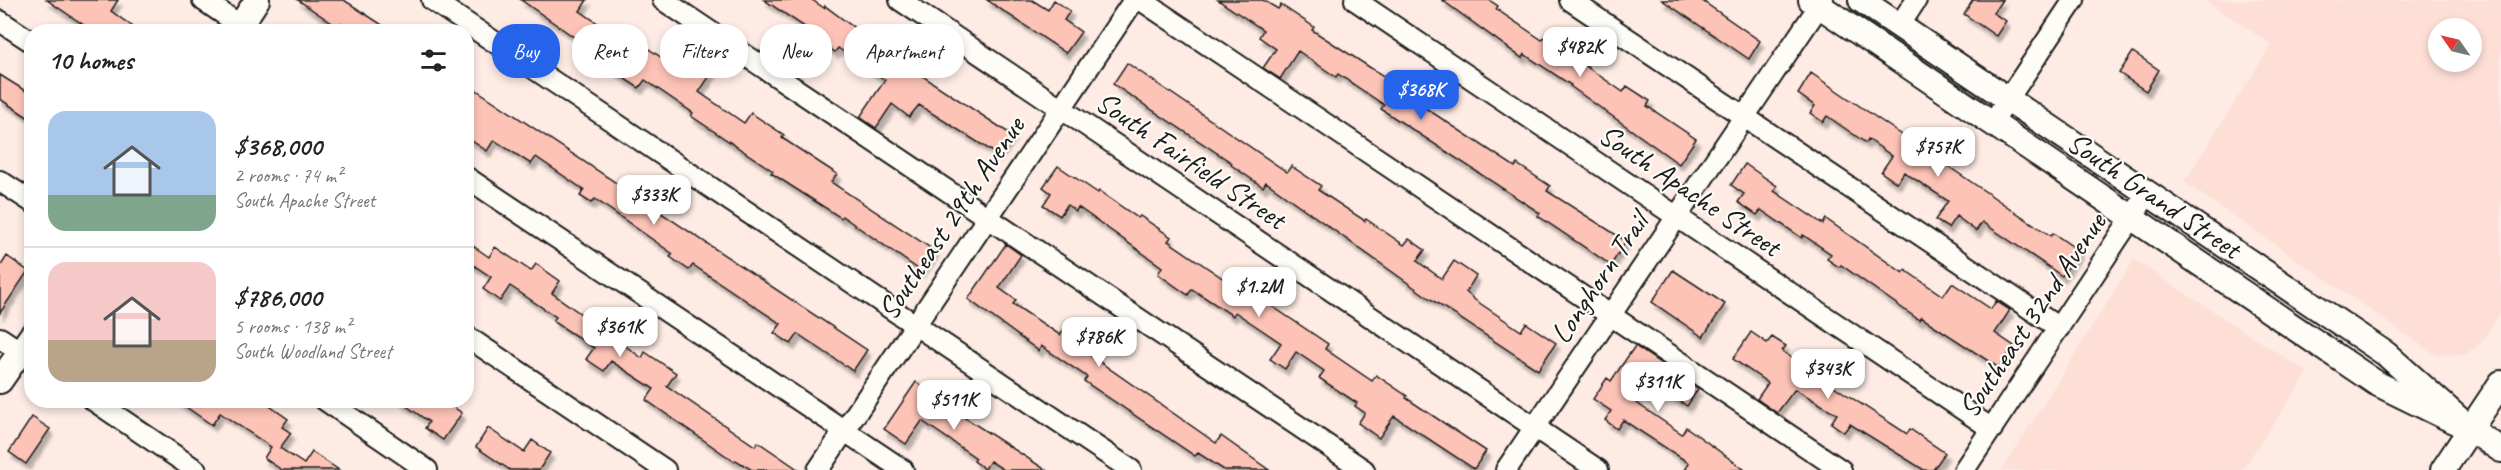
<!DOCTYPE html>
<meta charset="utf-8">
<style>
:root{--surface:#fff;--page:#f6f6f6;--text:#222;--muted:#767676;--line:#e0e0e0;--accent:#2563eb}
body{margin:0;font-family:Caveat,sans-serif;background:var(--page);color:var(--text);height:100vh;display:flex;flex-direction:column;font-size:22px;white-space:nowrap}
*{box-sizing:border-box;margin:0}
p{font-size:20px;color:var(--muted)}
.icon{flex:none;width:33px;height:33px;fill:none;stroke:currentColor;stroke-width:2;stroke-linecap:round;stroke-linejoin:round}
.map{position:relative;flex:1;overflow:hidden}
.side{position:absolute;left:24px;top:24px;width:450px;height:384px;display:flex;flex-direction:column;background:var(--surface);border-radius:24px;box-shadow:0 3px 9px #0003}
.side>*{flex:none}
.top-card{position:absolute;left:492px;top:24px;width:570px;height:54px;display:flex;gap:12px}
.needle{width:39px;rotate:304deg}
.fabs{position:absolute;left:2428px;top:18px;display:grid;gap:12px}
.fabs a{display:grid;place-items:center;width:54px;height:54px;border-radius:50%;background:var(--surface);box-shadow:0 3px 9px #0003;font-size:30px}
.price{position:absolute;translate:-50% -51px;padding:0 14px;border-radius:12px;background:#fff;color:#222;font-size:20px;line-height:39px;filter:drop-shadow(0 2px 3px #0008)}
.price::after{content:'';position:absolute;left:50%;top:36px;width:18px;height:14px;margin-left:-9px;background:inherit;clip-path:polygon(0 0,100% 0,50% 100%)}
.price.on{background:var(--accent);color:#fff}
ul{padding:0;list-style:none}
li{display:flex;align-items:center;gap:18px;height:150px;padding:0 24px}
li+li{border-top:2px solid var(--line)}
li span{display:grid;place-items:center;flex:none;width:168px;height:120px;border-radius:18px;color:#555}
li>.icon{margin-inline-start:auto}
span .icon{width:72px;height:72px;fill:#fffc;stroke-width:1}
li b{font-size:26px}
h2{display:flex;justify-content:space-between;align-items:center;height:72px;padding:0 24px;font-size:26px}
.pill{padding:0 21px;border-radius:24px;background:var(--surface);box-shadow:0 3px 9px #0003;font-size:21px;line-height:54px}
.pill.on{background:var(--accent);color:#fff}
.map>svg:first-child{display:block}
</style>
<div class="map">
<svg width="2501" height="470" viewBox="0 0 2501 470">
<defs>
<filter id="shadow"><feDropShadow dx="3.5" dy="6" stdDeviation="1.5" flood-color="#0004"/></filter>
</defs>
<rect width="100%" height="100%" fill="#fdebe4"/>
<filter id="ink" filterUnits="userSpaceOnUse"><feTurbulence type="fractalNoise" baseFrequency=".0167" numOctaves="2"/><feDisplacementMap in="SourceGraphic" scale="12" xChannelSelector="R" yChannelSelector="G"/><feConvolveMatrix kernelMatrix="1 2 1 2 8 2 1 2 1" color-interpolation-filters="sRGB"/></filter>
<g filter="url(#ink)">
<path fill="#fddfd6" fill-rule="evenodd" d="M2208 0H2501V312L2481 343 2465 355 2434 354 2184 182 2272 44 2207 2ZM2439 28H2472V62H2439Z
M2134 260 2308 373 2242 470H2002Z"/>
<path fill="#fdc3b6" stroke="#1c1c1c" stroke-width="1.5" filter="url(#shadow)" d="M47 0H118L111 11 140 32H94Z
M298 0H344L393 32H354L341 23 338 27Z
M521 0H587L580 11 636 49 640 43 674 66 688 46 717 65 699 92 744 123 751 113 784 135 782 138 837 174 831 182 935 251 921 271 842 216 841 218 771 173 773 171 691 116 693 113 645 80 639 88 611 70 614 65Z
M764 0H812L824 8 825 6 892 56 1012 135 998 155 919 105 909 117 892 104 876 128 860 117 885 80 838 48 835 52 814 38 817 35Z
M987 0H1032L1048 10 1054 0 1070 11 1064 20 1081 32 1066 53Z
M1218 0H1263L1278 9 1281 5 1314 27 1312 30 1391 81 1389 84 1515 167 1517 164 1550 186 1547 191 1626 241 1611 265 1538 216 1540 213 1381 109 1384 105 1338 74 1336 77 1298 51 1280 79 1263 68 1276 49 1259 37 1263 30Z
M1442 0H1489L1498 6 1496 9 1542 40 1544 37 1623 92 1627 86 1650 101 1647 106 1696 139 1679 164 1570 86 1571 85 1524 54 1522 58Z
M1662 0H1701L1760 41 1749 59Z
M1973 0H2002L1993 13 2006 21 1996 36 1964 14Z
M2133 52 2159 70 2146 91 2119 73Z
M1127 63 1287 172 1291 166 1321 186 1318 190 1365 221 1366 219 1404 245 1409 239 1425 250 1417 261 1442 279 1454 261 1476 276 1466 292 1475 300 1521 331 1526 323 1556 343 1538 370 1429 298 1266 182 1263 187 1231 165 1232 163 1113 84Z
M1811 73 2011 209 2051 236 2053 233 2079 251 2062 276 1982 222 1976 231 1956 216 1948 228 1935 220 1948 201 1904 172 1897 183 1881 172 1892 156 1868 139 1866 143 1827 116 1823 122 1810 113 1815 106 1798 94Z
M0 75 32 95V120L0 99Z
M466 83 867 350 853 371 798 334 791 344 774 333 781 324 693 265 689 270 670 257 673 254 595 199 591 203 580 196 584 190 536 157 531 164 494 140 487 151 466 137Z
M1745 164 1777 186 1774 191 1823 224 1826 219 1903 273 1905 270 1943 296 1952 283 1991 309 1996 301 2010 310 1995 333 2014 346 1999 368 1921 317 1919 320 1841 265 1839 267 1827 259 1831 254 1803 235 1802 238 1761 210 1757 215 1738 202 1744 194 1731 185Z
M1058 166 1098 193 1099 191 1138 218 1140 216 1171 237 1168 241 1255 300 1257 296 1328 344 1325 349 1372 381 1376 375 1407 396 1406 398 1486 451 1474 469 1394 416 1379 438 1358 423 1365 413 1355 406 1357 403 1319 378 1324 371 1296 352 1285 369 1270 359 1281 343 1235 312 1233 316 1192 289 1188 295 1158 274 1162 267 1078 207 1076 211 1067 205 1060 216 1043 205 1051 193 1043 187Z
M466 241 489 257 495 247 531 271 536 264 560 281 552 293 642 358 645 352 676 373 667 386 755 446 758 442 799 470H752L736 460 735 462 646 400 654 389 611 361 604 371 586 359 594 348 553 321 556 317 510 286 500 301 483 289 491 277 466 260Z
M1006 244 1021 255 999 288 1016 300 1013 304 1060 335 1064 329 1079 339 1091 320 1107 330 1090 355 1216 443 1221 436 1269 470H1224L1198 453 1195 456 1084 381 1087 377 1041 346 1039 351 968 299Z
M7 256 28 271 0 313V267Z
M1673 270 1725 304 1703 337 1652 302Z
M1751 332 1767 343 1772 337 1786 346 1782 351 1829 383 1907 434 1910 429 1945 453 1933 470H1924L1850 424 1844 432 1831 423 1837 414 1795 389 1777 413 1757 399 1768 383 1733 359Z
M1635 346 1698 389 1687 406 1664 390 1668 385 1645 370 1629 393 1638 399 1635 402 1682 434 1686 427 1745 470H1685L1689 463 1623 420 1617 429 1605 420 1611 411 1593 399 1607 378 1611 381Z
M916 382 938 397 936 399 1046 470H1004L990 461 985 469 974 461 976 458 922 421 906 444 884 429Z
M176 400H261L288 419 282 427 291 433 280 448 304 464 312 452 339 470H282L264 458 271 447 220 413 212 425Z
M398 400H443L462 413 443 440 425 428 429 422Z
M32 417 50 429 26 464 9 452Z
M488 428 524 452 532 440 550 453 539 470H510L476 447Z"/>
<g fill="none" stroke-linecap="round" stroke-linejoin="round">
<defs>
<path id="minor" d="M203 0 250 32
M432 0 1131 470
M663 0 1364 470
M900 0 1598 470
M1141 0 1841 470
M1355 0 1992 429
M1570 0 2059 328
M0 21 32 42
M1899 26 1916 0
M1992 123 2074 0
M466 177 903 470
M0 181 32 202
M466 336 665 470
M0 338 32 359
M93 400 196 470
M325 400 427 470
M818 470 1134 0
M1506 470 1823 0
M1964 470 2148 193"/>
<path id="major" d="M1811 0 2376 383 2470 429
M1861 0 2386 354 2470 429 2501 450
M236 32 257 0
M0 381 32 335
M2443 470 2501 383"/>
</defs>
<use href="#minor" stroke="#1c1c1c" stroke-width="24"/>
<use href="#major" stroke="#1c1c1c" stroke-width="28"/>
<use href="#minor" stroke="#fdfcf7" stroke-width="20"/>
<use href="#major" stroke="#fdfcf7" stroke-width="24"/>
</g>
</g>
<g text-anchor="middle" stroke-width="4.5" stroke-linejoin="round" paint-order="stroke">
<g font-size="30" fill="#1c1c1c" stroke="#fdfcf7">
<text transform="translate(1191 160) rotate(34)" y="10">South Fairfield Street</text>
<text transform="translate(1690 190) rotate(34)" y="10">South Apache Street</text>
<text transform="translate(2154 195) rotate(34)" y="10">South Grand Street</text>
<text transform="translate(951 218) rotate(-56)" y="10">Southeast 29th Avenue</text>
<text transform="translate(1599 278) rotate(-56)" y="10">Longhorn Trail</text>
<text transform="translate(2032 315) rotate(-56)" y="10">Southeast 32nd Avenue</text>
</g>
</g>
</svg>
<div class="fabs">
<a><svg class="needle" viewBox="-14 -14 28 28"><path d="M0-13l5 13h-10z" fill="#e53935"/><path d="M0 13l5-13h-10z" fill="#767676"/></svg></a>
</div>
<b class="price" style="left:1580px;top:78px">$482K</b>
<b class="price on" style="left:1421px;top:121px">$368K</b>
<b class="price" style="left:1938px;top:178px">$757K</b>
<b class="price" style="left:654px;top:226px">$333K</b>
<b class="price" style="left:1259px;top:318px">$1.2M</b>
<b class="price" style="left:620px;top:358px">$361K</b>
<b class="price" style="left:1099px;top:368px">$786K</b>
<b class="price" style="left:1828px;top:400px">$343K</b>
<b class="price" style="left:1658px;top:413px">$311K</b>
<b class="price" style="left:954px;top:431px">$511K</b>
<div class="top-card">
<a class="pill on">Buy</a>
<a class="pill">Rent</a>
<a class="pill">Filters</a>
<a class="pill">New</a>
<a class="pill">Apartment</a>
</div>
<section class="side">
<h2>10 homes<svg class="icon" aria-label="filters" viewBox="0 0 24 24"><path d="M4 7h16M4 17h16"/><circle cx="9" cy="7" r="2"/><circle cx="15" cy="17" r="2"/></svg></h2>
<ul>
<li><span style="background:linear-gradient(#a9c7e8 70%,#7fa58c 0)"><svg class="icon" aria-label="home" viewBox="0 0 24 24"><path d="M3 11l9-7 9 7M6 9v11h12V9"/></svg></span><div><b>$368,000</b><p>2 rooms · 74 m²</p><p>South Apache Street</p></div></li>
<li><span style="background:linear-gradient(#f6c9c9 65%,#b9a48a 0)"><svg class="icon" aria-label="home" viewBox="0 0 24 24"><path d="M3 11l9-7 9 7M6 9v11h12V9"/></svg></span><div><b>$786,000</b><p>5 rooms · 138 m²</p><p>South Woodland Street</p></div></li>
</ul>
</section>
</div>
